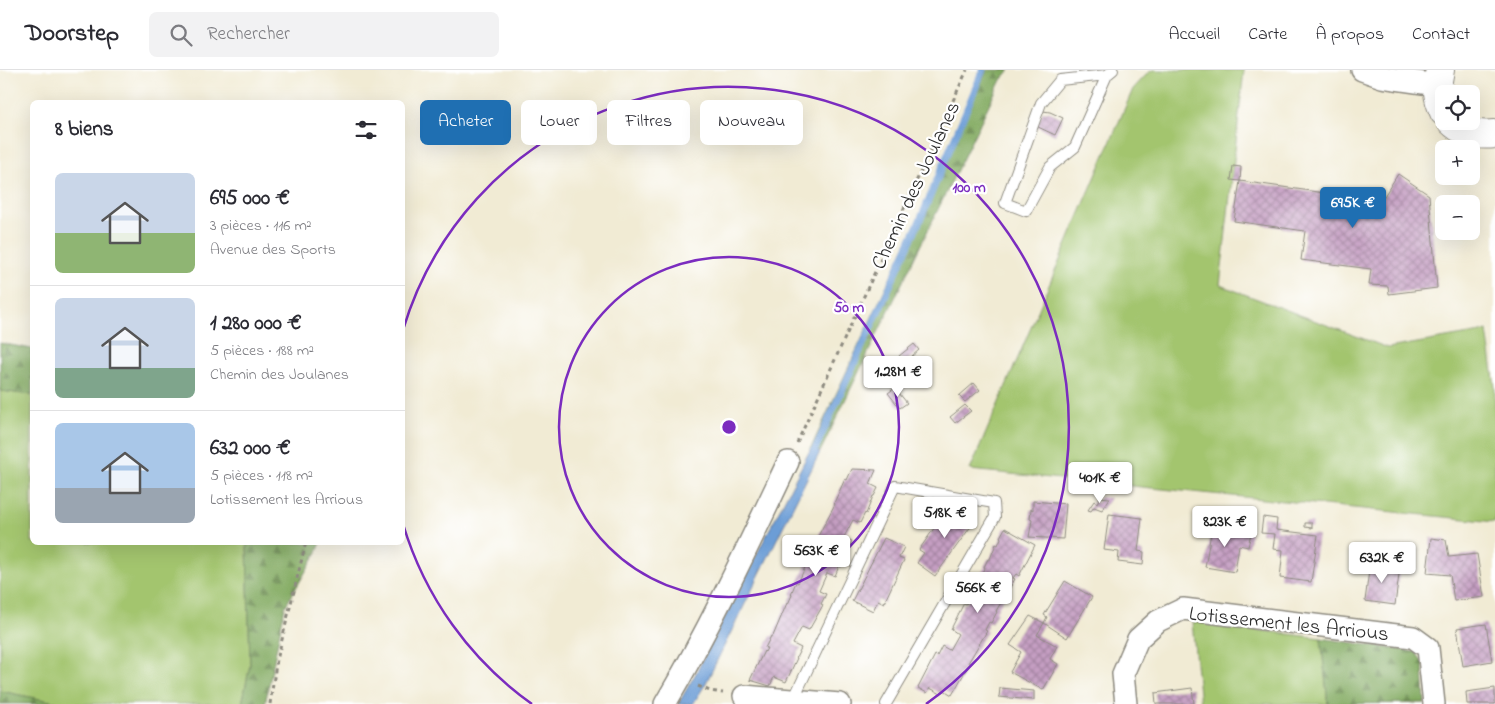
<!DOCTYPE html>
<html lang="fr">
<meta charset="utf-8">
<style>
:root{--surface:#fff;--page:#f2f2f3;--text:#2b2b33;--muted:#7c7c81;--line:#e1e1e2;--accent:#1f6fb2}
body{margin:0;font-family:"Indie Flower",sans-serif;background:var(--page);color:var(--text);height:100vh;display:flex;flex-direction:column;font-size:19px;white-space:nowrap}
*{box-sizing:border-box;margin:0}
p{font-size:16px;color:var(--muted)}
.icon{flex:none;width:28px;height:28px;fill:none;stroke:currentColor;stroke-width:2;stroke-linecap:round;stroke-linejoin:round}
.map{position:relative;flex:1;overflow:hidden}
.drawer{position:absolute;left:30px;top:30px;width:375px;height:445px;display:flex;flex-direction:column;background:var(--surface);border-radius:8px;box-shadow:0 5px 20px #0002}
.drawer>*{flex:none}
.banner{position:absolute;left:420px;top:30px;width:475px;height:45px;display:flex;gap:10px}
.controls{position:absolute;left:1435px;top:15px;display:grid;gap:10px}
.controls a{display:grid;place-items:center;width:45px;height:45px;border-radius:8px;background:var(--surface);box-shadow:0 5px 20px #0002;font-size:25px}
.price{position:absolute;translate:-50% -42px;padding:0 11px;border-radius:5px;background:#fff;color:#222;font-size:16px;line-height:32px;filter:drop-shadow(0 1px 2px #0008)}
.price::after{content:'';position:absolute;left:50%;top:30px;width:15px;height:11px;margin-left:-8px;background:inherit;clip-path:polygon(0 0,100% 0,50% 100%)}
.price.active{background:var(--accent);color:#fff}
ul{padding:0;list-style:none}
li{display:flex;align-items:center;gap:15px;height:125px;padding:0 25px}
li+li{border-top:1px solid var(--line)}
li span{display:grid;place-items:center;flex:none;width:140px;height:100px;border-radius:8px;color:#555}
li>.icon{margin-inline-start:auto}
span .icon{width:60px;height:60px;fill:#fffc;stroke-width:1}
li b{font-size:21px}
h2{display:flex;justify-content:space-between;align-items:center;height:60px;padding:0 25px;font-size:21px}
.chip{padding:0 18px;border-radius:8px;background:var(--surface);box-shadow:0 5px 20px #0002;font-size:18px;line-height:45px}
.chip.active{background:var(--accent);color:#fff}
header{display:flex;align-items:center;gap:30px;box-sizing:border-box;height:70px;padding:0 25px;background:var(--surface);border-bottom:1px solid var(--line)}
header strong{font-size:24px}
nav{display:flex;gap:28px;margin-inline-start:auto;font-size:18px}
.search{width:350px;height:45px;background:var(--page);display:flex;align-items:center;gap:12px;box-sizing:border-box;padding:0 18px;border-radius:8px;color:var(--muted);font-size:19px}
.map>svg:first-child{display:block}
</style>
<header>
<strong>Doorstep</strong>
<div class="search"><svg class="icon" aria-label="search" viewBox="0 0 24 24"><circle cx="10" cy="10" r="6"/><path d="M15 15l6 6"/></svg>Rechercher</div>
<nav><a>Accueil</a><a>Carte</a><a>À propos</a><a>Contact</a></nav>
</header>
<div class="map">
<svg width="1495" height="634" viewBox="0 0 1495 634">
<defs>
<pattern id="forest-firs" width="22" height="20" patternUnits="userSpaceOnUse" patternTransform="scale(1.25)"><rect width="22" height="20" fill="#82aa61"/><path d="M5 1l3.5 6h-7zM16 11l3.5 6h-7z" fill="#6b8b50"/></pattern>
<pattern id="building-cross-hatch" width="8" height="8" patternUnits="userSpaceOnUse" patternTransform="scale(1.25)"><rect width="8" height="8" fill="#c59ec2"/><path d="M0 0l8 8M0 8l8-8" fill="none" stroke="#a0819e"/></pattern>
</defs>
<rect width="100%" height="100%" fill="#fff"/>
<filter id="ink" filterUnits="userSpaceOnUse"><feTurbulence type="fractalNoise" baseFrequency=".02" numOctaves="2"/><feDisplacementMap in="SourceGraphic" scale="10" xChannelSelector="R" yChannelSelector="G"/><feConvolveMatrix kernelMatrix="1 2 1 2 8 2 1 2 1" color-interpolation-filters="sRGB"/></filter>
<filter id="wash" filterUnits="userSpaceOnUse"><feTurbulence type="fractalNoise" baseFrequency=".0096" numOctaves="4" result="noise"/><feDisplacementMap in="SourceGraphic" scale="20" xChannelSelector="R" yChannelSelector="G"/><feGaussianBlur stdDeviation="1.12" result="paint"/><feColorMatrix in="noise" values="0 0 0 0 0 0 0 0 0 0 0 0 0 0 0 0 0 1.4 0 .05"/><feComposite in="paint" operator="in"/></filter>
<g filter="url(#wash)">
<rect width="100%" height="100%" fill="#f1ebd4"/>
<path fill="#a3c56e" stroke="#67784c" d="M1154 0H1244L1220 215 1388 278 1487 261 1495 317V452L970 400 1133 19 1149 2Z
M0 321 32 325V472L247 473 250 595 242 634H65L0 621Z
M1192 552 1321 568 1328 634H1200Z"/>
<path fill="url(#forest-firs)" stroke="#566a46" d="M987 0H1010L1001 10 820 382 810 380Z
M0 273 32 279V325L0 321Z
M247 473H321L317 482 285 537 265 634H242L250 595Z
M1321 568 1416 582 1423 593 1425 633 1328 634Z
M0 621 65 634H0Z"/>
<path fill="#6c9dd6" stroke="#4c6480" d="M810 380 820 382 705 615 693 634H678L696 603Z"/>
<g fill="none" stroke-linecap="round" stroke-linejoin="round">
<path stroke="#6c9dd6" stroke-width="7" d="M811 388 921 148 983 0"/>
</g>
<g id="blocks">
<path fill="url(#building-cross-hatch)" d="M1043 41 1050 42 1063 48 1055 65 1036 56Z
M1233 96 1241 97 1240 111 1381 131 1398 104 1429 125 1437 218 1389 224 1388 216 1369 215 1371 199 1301 190 1305 161 1234 151 1240 111 1231 110Z
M914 274 919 280 904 293 899 286Z
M904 296 910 303 895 315 889 309Z
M974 313 980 320 965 332 959 326Z
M895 318 907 333 900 338 888 323Z
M965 335 971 341 955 353 950 347Z
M852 399 876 400 870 414 878 418 874 426H873L866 444 865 443 860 453 853 450 844 467 852 471 841 497 839 496 835 506 827 503 819 521 826 524 821 534 823 535 809 560 802 557 793 574 801 578 796 588H797L786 612 774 607 770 616 750 610 764 581 765 582 767 578H765L771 566H773L787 533 788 534 792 525 791 524 796 512 798 513 808 491H807L812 479H814L818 471 816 470 835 434 834 433 845 409 847 410Z
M1100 427 1110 428 1102 440 1094 437 1091 441 1088 440 1094 431 1097 433Z
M1033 431 1066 434 1063 469 1029 467 1032 450 1030 449 1031 439 1033 440Z
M958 435 977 448 935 506 917 493 924 483 919 480 946 441 951 445Z
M1109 444 1142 448 1138 481 1144 482 1143 495 1118 492 1119 482 1104 480Z
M1263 447 1277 449 1276 460 1318 465 1311 512 1280 508 1283 480 1273 479 1275 464 1261 463Z
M1305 453H1312V458L1305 457Z
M1212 457 1251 463 1248 477 1239 475 1235 502 1205 497Z
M1005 458 1035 475 1019 506 1016 504 1013 508 1015 509 996 541 997 542 991 553 989 552 985 560 987 561 968 593H970L952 625 944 620 941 624 930 618 927 623 918 618 935 585 937 586 942 576 949 580 958 564 951 559 964 533 966 534 971 524 978 528 987 510 980 506 985 497H984L988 489H990L996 474 998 475 1001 468 1000 467Z
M884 468 904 477 899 488 904 490 884 533 878 530 873 541 852 531Z
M1431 468 1446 470 1449 487 1477 484 1484 527 1454 531 1450 505 1427 503Z
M1370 493 1400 497 1395 535 1365 531Z
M1065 511 1092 527 1067 568 1044 553 1047 547 1044 545Z
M1030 546 1044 553 1037 565 1057 576 1050 589 1058 594 1043 620 1010 602 1021 582 1010 575Z
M1486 554 1492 591 1463 596 1457 558Z
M1000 618 1034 621V630L999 627Z
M1192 618 1194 634H1156L1155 623Z
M1495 618V634H1467L1466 622Z"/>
</g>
</g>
<g filter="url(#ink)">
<use href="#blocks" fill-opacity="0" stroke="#8e8b80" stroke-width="1"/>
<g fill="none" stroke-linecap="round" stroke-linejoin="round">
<defs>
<path id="lane" d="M1107 5 1060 10 1041 33 1005 133 1026 141 1050 97 1075 77 1107 5 1113 0
M793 630 895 416 994 433 995 447 886 634"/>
<path id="street" d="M1362 0 1382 7 1437 15
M744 626 840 634
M665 634C711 556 749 474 788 392
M1126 634 1123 604 1138 569 1158 551 1183 539 1413 567 1428 578 1434 634"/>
<path id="primary" d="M1440 0C1436 16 1437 27 1444 42
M1451 51C1463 63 1479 66 1495 64"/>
</defs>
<use href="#lane" stroke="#8e8b80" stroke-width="12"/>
<use href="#street" stroke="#8e8b80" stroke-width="24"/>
<use href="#primary" stroke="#8e8b80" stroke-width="30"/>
<path stroke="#8e8b80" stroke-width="3" stroke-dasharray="4 4" stroke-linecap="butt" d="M797 373 967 0
M698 616 710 621 723 623
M270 634 276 594 306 472"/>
<use href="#lane" stroke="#fff" stroke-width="10"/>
<use href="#street" stroke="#fff" stroke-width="21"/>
<use href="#primary" stroke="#fff" stroke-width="28"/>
</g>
</g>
<g fill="none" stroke="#7b2cbf" stroke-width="2.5">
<circle cx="729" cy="357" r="170"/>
<path d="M532 634A340 340 0 0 1 403 454M403 260A340 340 0 1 1 926 634"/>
</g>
<g text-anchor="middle" stroke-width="4.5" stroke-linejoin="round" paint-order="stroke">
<g font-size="21" fill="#2b2b2b" stroke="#fff">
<text transform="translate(915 115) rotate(-65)" y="7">Chemin des Joulanes</text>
<text transform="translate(1289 553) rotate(6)" y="7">Lotissement les Arrious</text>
</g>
</g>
<circle cx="729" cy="357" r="8" fill="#7b2cbf" stroke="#fff" stroke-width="2.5"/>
<g font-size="15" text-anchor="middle" font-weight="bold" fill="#7b2cbf" stroke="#fff" stroke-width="4.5" stroke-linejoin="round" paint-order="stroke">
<text x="969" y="122">100 m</text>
<text x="849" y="242">50 m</text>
</g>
</svg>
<div class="controls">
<a><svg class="icon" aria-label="locate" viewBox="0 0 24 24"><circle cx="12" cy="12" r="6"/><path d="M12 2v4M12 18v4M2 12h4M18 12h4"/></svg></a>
<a>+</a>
<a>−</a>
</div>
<b class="price active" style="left:1353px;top:159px">695K €</b>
<b class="price" style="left:898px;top:328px">1.28M €</b>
<b class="price" style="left:1100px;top:434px">401K €</b>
<b class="price" style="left:945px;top:469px">518K €</b>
<b class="price" style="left:1225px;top:478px">823K €</b>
<b class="price" style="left:816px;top:507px">563K €</b>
<b class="price" style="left:1382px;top:514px">632K €</b>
<b class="price" style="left:978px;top:544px">566K €</b>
<div class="banner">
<a class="chip active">Acheter</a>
<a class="chip">Louer</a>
<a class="chip">Filtres</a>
<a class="chip">Nouveau</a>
</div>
<section class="drawer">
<h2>8 biens<svg class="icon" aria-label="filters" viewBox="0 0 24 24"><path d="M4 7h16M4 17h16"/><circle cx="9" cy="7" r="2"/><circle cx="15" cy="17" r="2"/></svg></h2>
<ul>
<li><span style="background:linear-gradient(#c9d6e8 60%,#8fb573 0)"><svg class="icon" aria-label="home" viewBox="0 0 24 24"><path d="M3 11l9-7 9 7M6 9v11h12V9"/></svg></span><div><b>695 000 €</b><p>3 pièces · 116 m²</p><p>Avenue des Sports</p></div></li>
<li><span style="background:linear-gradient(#c9d6e8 70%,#7fa58c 0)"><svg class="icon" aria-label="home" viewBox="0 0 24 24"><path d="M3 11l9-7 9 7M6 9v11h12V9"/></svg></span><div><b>1 280 000 €</b><p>5 pièces · 188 m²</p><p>Chemin des Joulanes</p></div></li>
<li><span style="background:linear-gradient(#a9c7e8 65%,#9aa5b1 0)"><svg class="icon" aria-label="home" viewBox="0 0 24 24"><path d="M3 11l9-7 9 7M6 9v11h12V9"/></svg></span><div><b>632 000 €</b><p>5 pièces · 118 m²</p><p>Lotissement les Arrious</p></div></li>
</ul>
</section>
</div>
